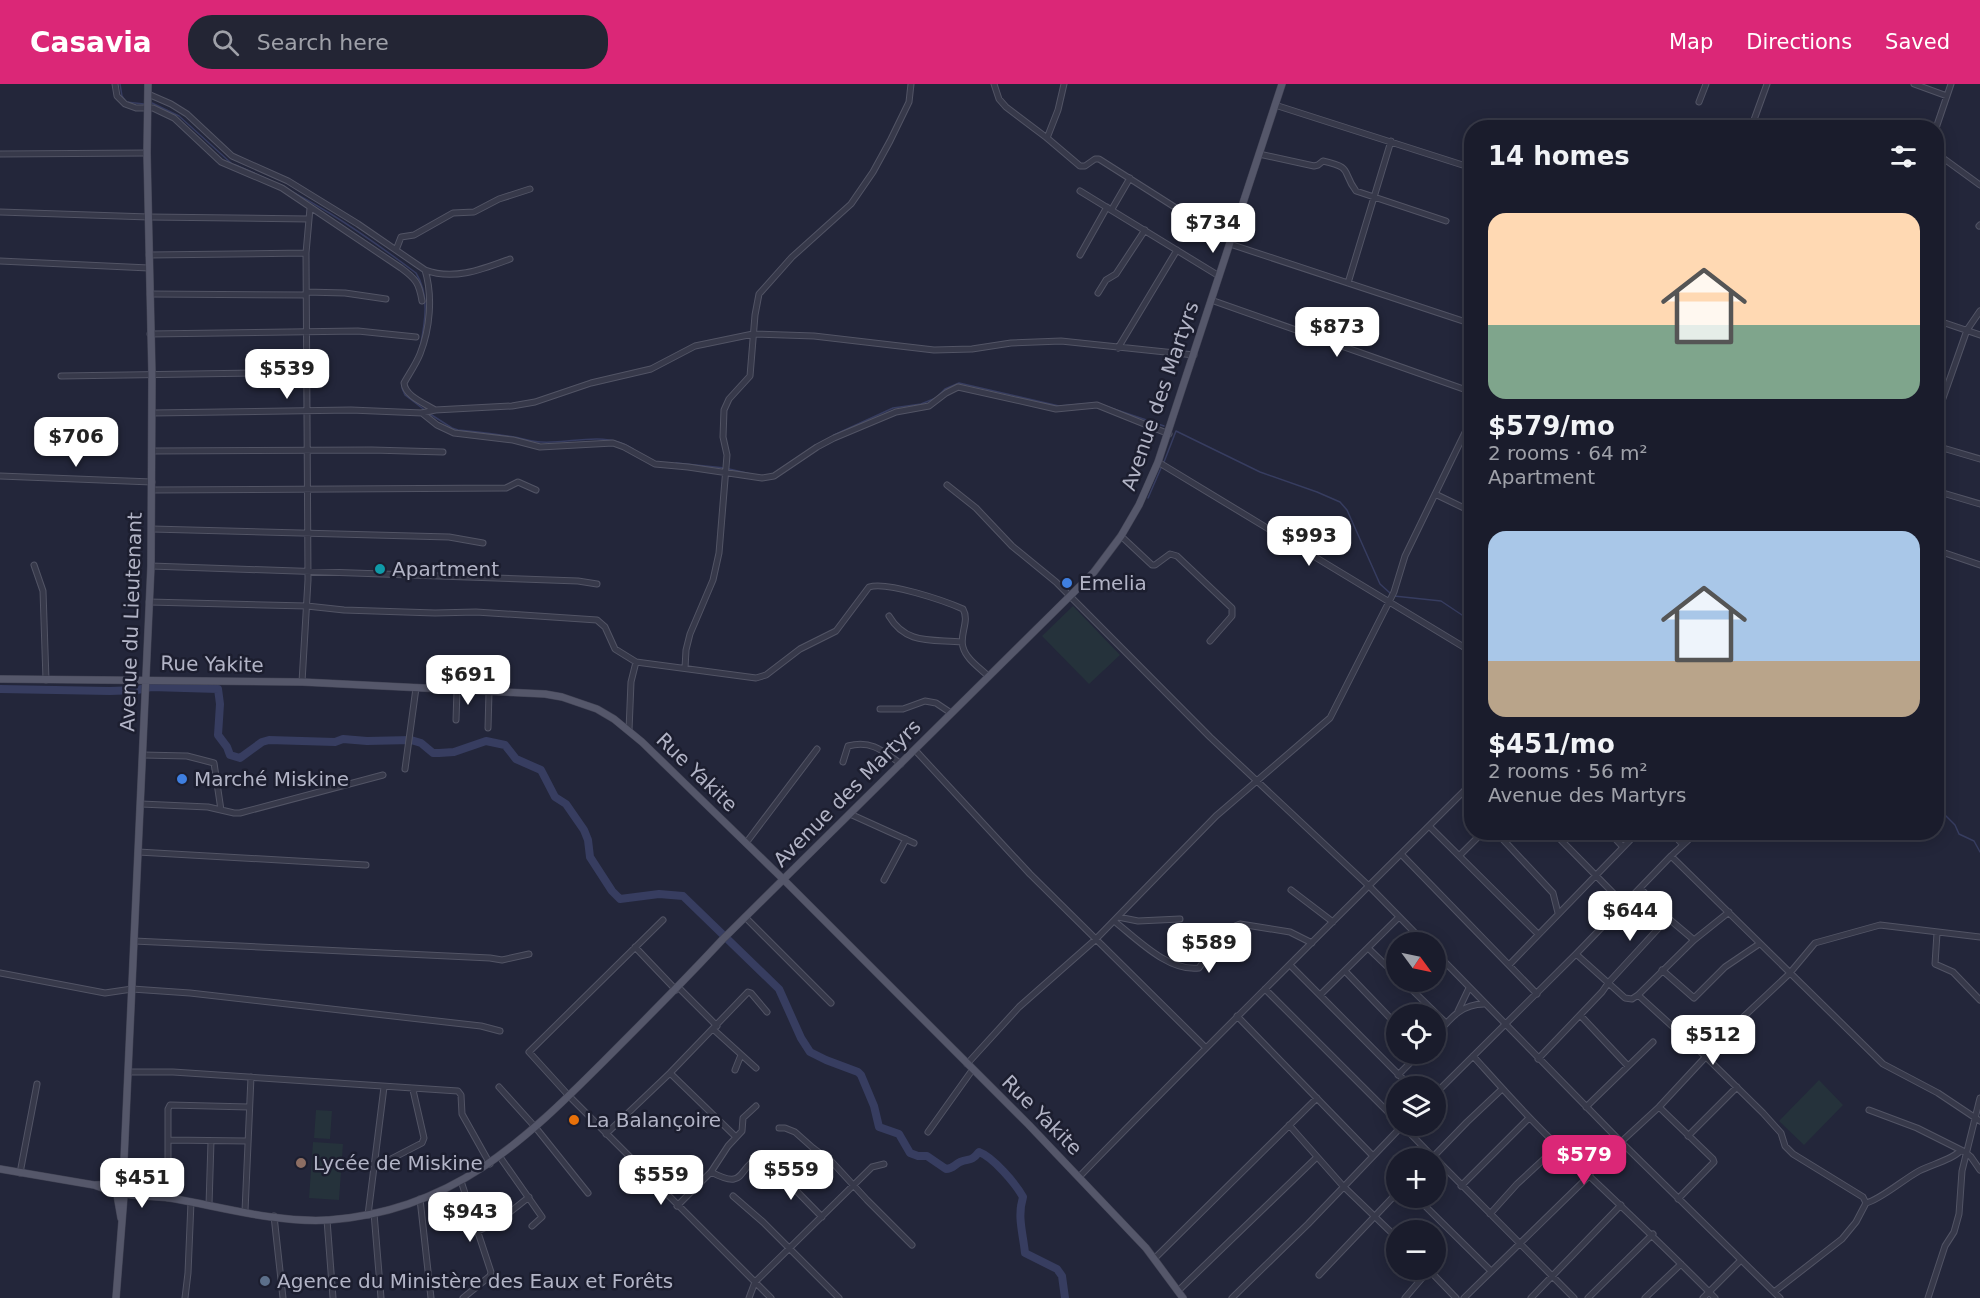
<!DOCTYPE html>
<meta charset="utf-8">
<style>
:root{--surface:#1a1c2c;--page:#232534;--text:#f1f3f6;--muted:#9fa1a9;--line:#383a48;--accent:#db2777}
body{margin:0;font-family:"DejaVu Sans",sans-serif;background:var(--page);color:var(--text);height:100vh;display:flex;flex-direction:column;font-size:22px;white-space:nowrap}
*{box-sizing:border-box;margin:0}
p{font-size:20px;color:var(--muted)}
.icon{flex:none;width:33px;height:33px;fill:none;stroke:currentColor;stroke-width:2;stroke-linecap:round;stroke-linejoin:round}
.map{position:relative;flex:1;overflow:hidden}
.sheet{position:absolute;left:1464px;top:36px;width:480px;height:720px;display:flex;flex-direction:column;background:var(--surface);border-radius:24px;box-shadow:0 3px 15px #0003,0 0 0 2px var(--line)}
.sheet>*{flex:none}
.needle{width:39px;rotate:123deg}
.buttons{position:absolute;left:1386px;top:848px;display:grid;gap:12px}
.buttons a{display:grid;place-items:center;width:60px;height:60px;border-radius:50%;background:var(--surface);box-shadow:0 3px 15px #0003,0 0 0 2px var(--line);font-size:30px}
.price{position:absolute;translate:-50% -51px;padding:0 14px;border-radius:12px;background:#fff;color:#222;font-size:20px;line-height:39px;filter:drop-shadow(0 2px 3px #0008)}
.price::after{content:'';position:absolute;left:50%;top:36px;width:18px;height:14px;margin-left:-9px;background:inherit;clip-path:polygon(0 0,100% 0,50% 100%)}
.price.on{background:var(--accent);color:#fff}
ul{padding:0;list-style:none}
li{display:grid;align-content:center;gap:12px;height:318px;padding:0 24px}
li span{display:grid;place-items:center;height:186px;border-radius:18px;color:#555}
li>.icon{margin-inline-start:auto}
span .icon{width:108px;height:108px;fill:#fffc;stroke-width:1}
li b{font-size:26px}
h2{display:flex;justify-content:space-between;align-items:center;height:72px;padding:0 24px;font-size:26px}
header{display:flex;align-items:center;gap:36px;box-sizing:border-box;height:84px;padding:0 30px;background:var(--accent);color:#fff}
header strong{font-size:28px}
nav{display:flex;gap:33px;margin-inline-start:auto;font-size:21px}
.search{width:420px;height:54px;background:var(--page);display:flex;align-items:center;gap:15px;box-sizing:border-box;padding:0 21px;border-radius:24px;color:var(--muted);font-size:22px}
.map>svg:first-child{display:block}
</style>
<header>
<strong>Casavia</strong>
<div class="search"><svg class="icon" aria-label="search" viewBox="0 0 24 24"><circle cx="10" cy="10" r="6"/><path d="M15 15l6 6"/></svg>Search here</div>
<nav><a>Map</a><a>Directions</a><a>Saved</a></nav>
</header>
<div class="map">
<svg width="1980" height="1214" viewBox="0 0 1980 1214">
<rect width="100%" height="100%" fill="#23263a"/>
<path fill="#25323b" d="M1073 522 1120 571 1089 600 1042 552Z
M1819 996 1843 1021 1804 1061 1779 1037Z
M316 1026 332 1027 330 1055 314 1054Z
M313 1058 343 1060 339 1116 309 1114Z"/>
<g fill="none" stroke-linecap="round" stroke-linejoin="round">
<path stroke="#373d60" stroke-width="1.5" d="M120 0 122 12 126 18 144 20
M152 19 179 32 231 79
M235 81C301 107 360 147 416 189 430 211 425 239 420 264
M402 304 405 311 426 327
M1108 323 1164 342
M430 330 452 344 458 346C476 348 495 350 514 353 522 354 532 358 541 358 572 360 604 346 633 365
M834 351 893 324 921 320 936 314 945 305 959 299 1059 322 1095 319
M1164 378 1176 347 1260 388 1317 408 1340 418 1347 426 1380 500 1390 509
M676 379 725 384
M729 385 751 390
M1148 414 1161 384
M1394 512 1441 517 1465 533 1472 534
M1936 722 1955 741 1959 750 1974 757 1980 768
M1796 748 1801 752 1813 748"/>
<path stroke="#373d60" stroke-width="8" d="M0 605 110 607 137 606 151 603 218 605 220 620 218 651 227 663 230 671 240 674 262 658 269 656 335 658 343 655 367 657 411 656 421 659 433 669H439L454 668 486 657 505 661 516 675 541 686 555 713 566 720 584 746 588 756 590 773 612 807 620 815 659 810 683 812 779 905 801 954 810 968 826 976 858 988 861 991 874 1022 879 1043 899 1050 910 1069 918 1072H927L946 1085C953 1085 954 1081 960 1078 970 1074 971 1078 979 1068 993 1073 1016 1100 1023 1113 1017 1133 1023 1149 1025 1169L1057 1185 1062 1192 1065 1214"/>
<defs>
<path id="minor" d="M115 0 117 12 125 20 136 24H153L174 34 221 78 282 104 401 184C416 195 419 199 422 217
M994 0 999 15 1006 23 1047 54 1080 82H1085L1095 75H1099L1184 129 1231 155
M1914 0 1947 12
M148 10 171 20 187 30 232 72 288 97 358 140 425 186C433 212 430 245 420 270 416 280 409 290 404 299 405 312 424 319 435 326
M1699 18 1706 0
M1275 21 1472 84
M1751 44 1767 0
M1936 44 1951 0
M1047 54 1058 26 1064 0
M1936 69 1980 101
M0 70 147 69
M1259 70 1314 82 1318 81 1323 77C1354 84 1341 87 1356 107L1446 137
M1080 107 1219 192
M1112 125 1130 94
M0 128 149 133 309 135
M1979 142 1980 141
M1230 160 1472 240
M396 166 401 153 414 151 453 129 474 128 499 115 530 105
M149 171 306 169
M1080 171 1107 123
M0 177 149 184
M425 186C454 197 483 185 510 175
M1348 199 1391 57
M306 208 345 209 386 215
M1098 209 1106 196 1116 190 1145 146
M150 210 306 211
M1211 216 1472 308
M1936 236 1980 251
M150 250 358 247 416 253
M1118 264 1177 166
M61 292 324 288
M152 329 351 326 422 329 435 326 512 322 535 318 591 299 651 285 695 262 753 250 814 252 934 266 972 265 1011 259 1061 257 1194 271
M422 329 437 341 454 349 513 356 540 363 613 359 624 363 655 380 688 383 762 394 774 392 817 363 834 354 896 328 929 322 946 309 958 303 1056 325 1097 321 1169 350
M1936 334 1967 246 1980 227
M1936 362 1980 375
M152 367 372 366 443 368
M1158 378 1472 568
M0 392 152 398
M947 401 976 424 1012 462 1056 498 1210 653 1370 803 1424 858
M152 406 506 404 518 398 536 406
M1936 407 1980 420
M1435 410 1464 424
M152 445 449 453 483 459
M1121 452 1152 481H1155L1170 470 1177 472 1232 524V532L1210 557
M1936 466 1980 481
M34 481 43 507 46 596
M151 482 578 497 597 500
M149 518 307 522 344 526 435 529 476 528 597 536 605 543 615 565 636 578 756 594 766 591 800 565 836 547 869 503C887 497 945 517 963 525 970 537 959 551 963 563 966 575 980 584 988 592
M889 532C906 561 932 555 962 558
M685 584 686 566 690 550 713 496 719 469 727 371 723 353 724 326 729 315 750 292 755 231 759 210 792 173 851 120 873 88 890 57 909 18 911 0
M302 598 308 496 306 169 310 124
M880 625H903L925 617 936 619 951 629
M456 636 457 606
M488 644 489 608
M629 646 631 598 636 578
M915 666 1030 790 1205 963
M143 671 187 672 214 679 221 726
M843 678 848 662C872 656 883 667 901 680
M405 685 416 604
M141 720 208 723 234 729H240L383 691
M850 730 914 759
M1429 742 1538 850
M1496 748 1553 809 1558 829
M1553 748 1624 820
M1609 748 1623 763
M1671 748 1683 761
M746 759 817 665
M138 768 366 781
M1401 770 1537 910
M1460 771 1483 748
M1671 772 1883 980 1938 1009 1980 1037
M884 796 906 755
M1640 804 1668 834 1694 856
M1291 806 1333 838
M745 833 831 919
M1118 833 1138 837 1180 835
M663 836 529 968 569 1012 771 1214
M1114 837C1136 854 1168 888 1199 884 1210 869 1221 846 1240 840L1290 848 1312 859
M1937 849 1935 880 1953 888 1980 916
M134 857 490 874 502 876 529 870
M635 863 676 906
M1368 864 1396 891
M1436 869 1621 1058 1780 1214
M1576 870 1625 914 1632 915 1638 911 1694 856 1729 828
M1290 881 1410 1002
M1509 881 1638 748
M1662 886 1694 914 1725 883 1759 860
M1345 887 1396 940
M0 889 105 909 132 905 190 909 481 942 500 947
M1403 897 1446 939
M678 903 717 942
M1265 905 1396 1036
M1320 911 1399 833
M1638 911 1706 973 1763 1029 1781 1049 1785 1062 1793 1070 1863 1113 1866 1119
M1458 927 1469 904
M1580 931 1628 982
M1237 932 1373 1072
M713 945 756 984
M1436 951C1450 935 1461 920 1484 920
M1473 972C1501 1003 1528 1034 1559 1063 1611 1113 1664 1162 1715 1214
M1538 975 1602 908 1609 898 1668 834
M967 980 1019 923 1095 856 1216 732 1330 634 1394 508 1405 472 1472 334
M735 986 741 971
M128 988H173L458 1007 461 1011 462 1030 490 1080
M670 989 736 1053
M1398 991 1420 969
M499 1003 536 1044 588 1109
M1436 1009 1576 870 1671 772 1697 748
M1586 1023 1653 958
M1659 1023 1713 1075 1714 1078 1678 1115
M1869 1026 1917 1044 1965 1068 1971 1073 1980 1086
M1289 1041 1343 1102 1396 1153
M1402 1041 1434 1074
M779 1044H785L795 1048 813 1064 832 1078 867 1116 912 1161
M928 1048 973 985
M606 1050 670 989 748 908 751 909 767 928
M1688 1052 1737 1003
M169 1056 247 1057
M1621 1058 1659 1023 1739 937 1789 890 1815 859 1880 841 1980 853
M500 1073 542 1133 532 1142
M1432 1074 1467 1038 1502 1005
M1436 1075 1574 1214
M373 1080 391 1075 422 1059 424 1054 413 1006
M1583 1085 1616 1053
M711 1088C749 1108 735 1081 763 1073L771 1077 776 1086 822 1133
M20 1089 37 1000
M1079 1093C1208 960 1341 830 1472 699
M461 1097 491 1188 490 1192 463 1214
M1461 1102 1529 1034
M733 1112 763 1138 839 1214
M1416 1113 1491 1187
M168 1114V1025L170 1021 249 1023
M420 1115 431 1214
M209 1121 211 1057
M677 1122 711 1088 728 1062 742 1047 743 1034 756 1022
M245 1127 251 993
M374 1129 381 1214
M1490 1130 1517 1100 1558 1062
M368 1131 384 1003
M274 1132 283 1214
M327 1136 333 1214
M478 1147 500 1136 529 1113
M1155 1174 1317 1014
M1428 1185 1456 1214
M1319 1191 1396 1110
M1178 1207 1317 1073
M1774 1208 1842 1155 1856 1138 1866 1119C1880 1116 1904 1095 1919 1087 1930 1081 1954 1075 1961 1066
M185 1214 188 1189 191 1118
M749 1214 755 1198 872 1083 884 1080
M1232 1214 1308 1140 1403 1041
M1405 1214 1429 1186
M1464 1214 1590 1091
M1531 1214 1621 1121
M1588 1214 1653 1150
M1645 1214 1681 1180
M1703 1214 1741 1176
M1928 1214 1945 1162 1954 1148 1959 1130 1962 1087 1980 1014"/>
<path id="major" d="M0 595 302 598 545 610 562 613 597 625 614 635 642 658 783 795 1029 1041 1146 1164 1183 1214
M124 1079 127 1090 128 1108 122 1112 116 1109 115 1103C119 1098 123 1097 127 1101
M0 1085 94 1101 116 1109
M120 1099 124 1076 151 482 152 291 147 69 148 0
M94 1101 117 1100
M128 1103 155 1111
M126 1110C143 1113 159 1112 176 1115 225 1124 278 1139 329 1136 452 1127 523 1058 605 976 644 937 684 897 722 856L1069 513 1094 488 1121 452 1139 421 1158 378 1282 0
M117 1111 121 1134
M116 1214 124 1112"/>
</defs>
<use href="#minor" stroke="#525465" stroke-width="7"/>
<use href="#major" stroke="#404253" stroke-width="8"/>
<use href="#minor" stroke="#37394a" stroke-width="5"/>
<use href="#major" stroke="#55576a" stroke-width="7"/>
</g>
<circle fill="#0f9aa8" stroke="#1c1e2f" stroke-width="2" cx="380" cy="485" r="6"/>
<g fill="#3f7fe0" stroke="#1c1e2f" stroke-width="2">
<circle cx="1067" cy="499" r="6"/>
<circle cx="182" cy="695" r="6"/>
</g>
<circle fill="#e8710a" stroke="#1c1e2f" stroke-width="2" cx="574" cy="1036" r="6"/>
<circle fill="#8d6e63" stroke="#1c1e2f" stroke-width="2" cx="301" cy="1079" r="6"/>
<circle fill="#5c6f8a" stroke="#1c1e2f" stroke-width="2" cx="265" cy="1197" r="6"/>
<g text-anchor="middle" stroke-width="5" stroke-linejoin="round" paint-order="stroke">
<g font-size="20" fill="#b2b4c6" stroke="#1c1e2f">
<text transform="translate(1160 312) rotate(-71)" y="7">Avenue des Martyrs</text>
<text transform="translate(131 538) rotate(-88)" y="7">Avenue du Lieutenant</text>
<text transform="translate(212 580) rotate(1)" y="7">Rue Yakite</text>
<text transform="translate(697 688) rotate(44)" y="7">Rue Yakite</text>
<text transform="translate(847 709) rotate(-45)" y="7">Avenue des Martyrs</text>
<text transform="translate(1042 1031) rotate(45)" y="7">Rue Yakite</text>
</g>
<g font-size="20" fill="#b2b4c6" stroke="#1c1e2f" text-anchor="start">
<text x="392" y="492">Apartment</text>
<text x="1079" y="506">Emelia</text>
<text x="194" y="702">Marché Miskine</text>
<text x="586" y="1043">La Balançoire</text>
<text x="313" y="1086">Lycée de Miskine</text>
<text x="277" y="1204">Agence du Ministère des Eaux et Forêts</text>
</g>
</g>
</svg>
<div class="buttons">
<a><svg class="needle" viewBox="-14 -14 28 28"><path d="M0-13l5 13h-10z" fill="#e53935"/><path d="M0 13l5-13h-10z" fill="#9fa1a9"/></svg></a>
<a><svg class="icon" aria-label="locate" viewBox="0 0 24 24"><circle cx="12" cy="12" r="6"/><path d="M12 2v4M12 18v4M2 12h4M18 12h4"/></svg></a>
<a><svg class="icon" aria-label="layers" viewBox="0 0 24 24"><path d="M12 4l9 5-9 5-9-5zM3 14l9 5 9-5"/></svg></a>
<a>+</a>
<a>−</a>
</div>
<b class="price" style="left:1213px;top:170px">$734</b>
<b class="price" style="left:1337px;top:274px">$873</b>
<b class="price" style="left:287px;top:316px">$539</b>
<b class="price" style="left:76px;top:384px">$706</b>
<b class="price" style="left:1309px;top:483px">$993</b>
<b class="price" style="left:468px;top:622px">$691</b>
<b class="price" style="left:1630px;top:858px">$644</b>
<b class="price" style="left:1209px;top:890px">$589</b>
<b class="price" style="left:1713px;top:982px">$512</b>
<b class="price on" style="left:1584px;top:1102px">$579</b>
<b class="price" style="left:791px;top:1117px">$559</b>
<b class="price" style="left:661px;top:1122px">$559</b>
<b class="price" style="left:142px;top:1125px">$451</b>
<b class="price" style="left:470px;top:1159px">$943</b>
<section class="sheet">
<h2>14 homes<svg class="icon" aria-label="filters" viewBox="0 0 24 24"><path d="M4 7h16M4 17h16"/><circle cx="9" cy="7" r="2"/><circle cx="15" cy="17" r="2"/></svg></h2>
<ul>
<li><span style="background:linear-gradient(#ffd9b3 60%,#7fa58c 0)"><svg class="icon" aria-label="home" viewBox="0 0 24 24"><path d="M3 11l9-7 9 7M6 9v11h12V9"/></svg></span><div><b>$579/mo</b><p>2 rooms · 64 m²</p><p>Apartment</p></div></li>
<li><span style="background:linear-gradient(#a9c7e8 70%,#b9a48a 0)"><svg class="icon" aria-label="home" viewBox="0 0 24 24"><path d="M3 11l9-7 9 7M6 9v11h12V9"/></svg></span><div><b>$451/mo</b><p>2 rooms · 56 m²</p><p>Avenue des Martyrs</p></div></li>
</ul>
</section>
</div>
